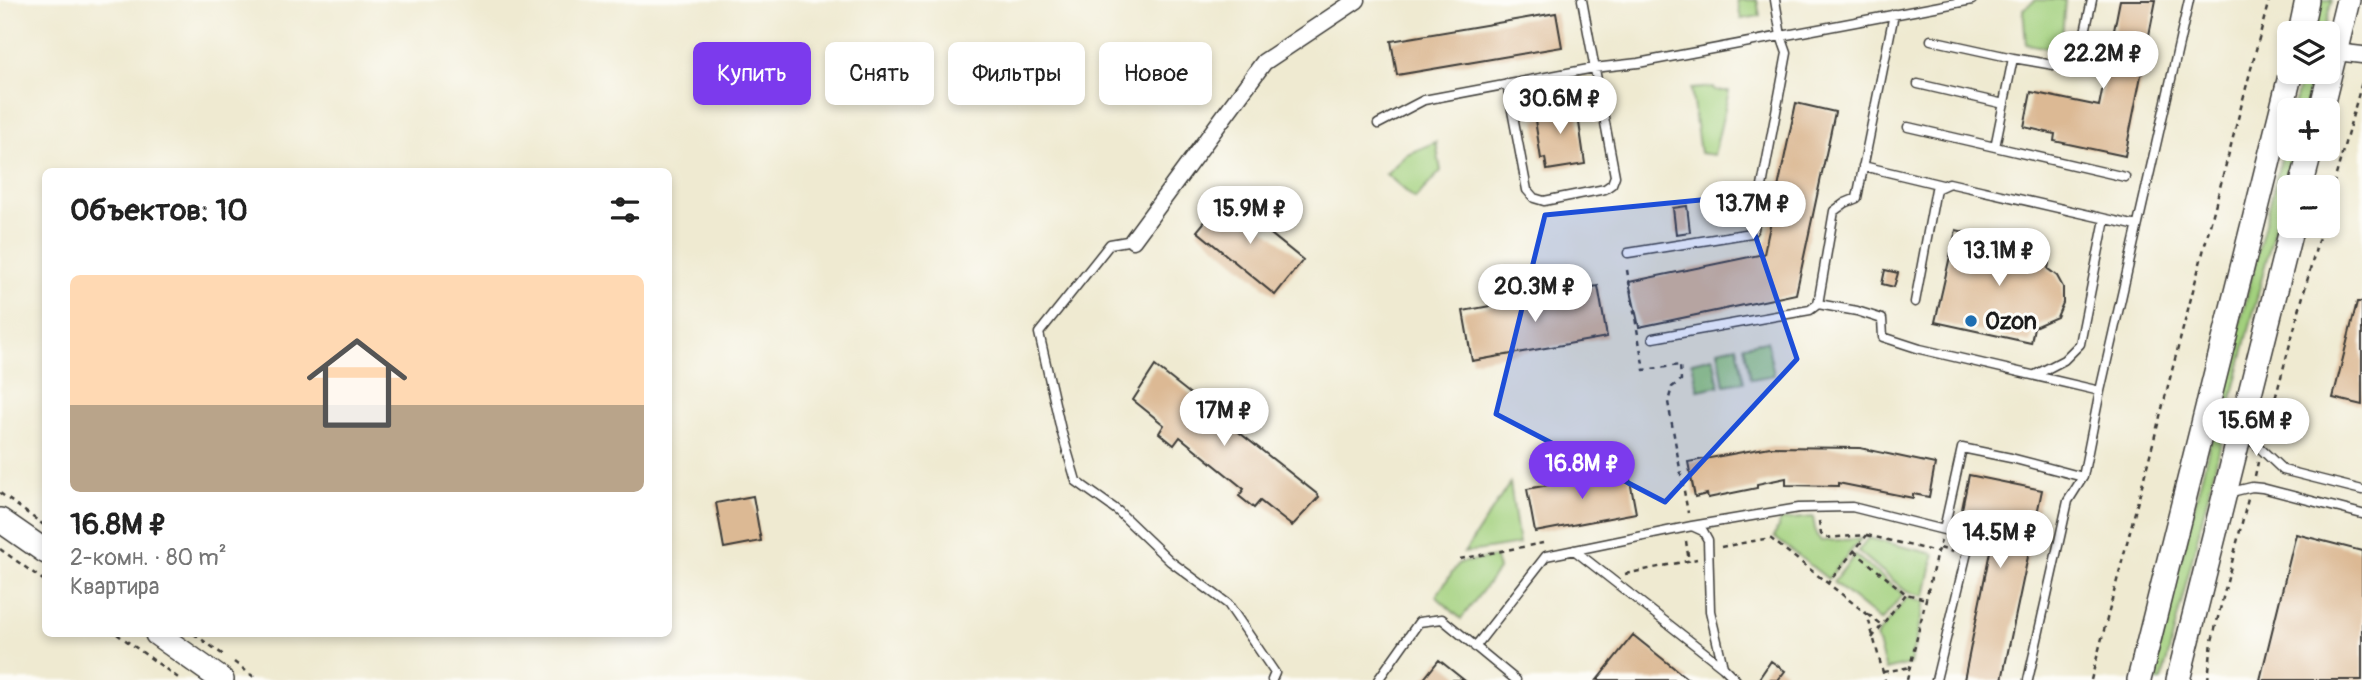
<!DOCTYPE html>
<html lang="ru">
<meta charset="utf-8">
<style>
:root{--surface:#fff;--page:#f6f6f6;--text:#222;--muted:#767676;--accent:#7c3aed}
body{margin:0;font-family:Pangolin,sans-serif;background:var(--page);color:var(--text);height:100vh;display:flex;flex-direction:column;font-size:26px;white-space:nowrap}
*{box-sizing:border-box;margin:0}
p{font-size:23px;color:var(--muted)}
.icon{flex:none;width:38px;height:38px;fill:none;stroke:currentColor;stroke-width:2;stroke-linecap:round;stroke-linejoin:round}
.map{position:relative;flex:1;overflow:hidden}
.side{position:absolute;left:42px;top:168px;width:630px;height:469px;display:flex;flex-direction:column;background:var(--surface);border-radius:10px;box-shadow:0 4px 10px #0003}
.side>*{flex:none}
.banner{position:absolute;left:693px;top:42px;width:665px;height:63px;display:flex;gap:14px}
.tools{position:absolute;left:2277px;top:21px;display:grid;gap:14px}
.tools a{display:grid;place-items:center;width:63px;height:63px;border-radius:10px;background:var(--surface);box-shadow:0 4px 10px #0003;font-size:35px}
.price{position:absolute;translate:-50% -60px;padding:0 16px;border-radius:24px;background:#fff;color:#222;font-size:23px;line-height:46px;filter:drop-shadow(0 2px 4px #0008)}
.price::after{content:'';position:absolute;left:50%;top:42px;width:21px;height:16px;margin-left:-10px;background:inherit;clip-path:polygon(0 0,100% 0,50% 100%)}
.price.current{background:var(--accent);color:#fff}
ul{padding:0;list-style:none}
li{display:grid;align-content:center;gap:14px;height:371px;padding:0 28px}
li span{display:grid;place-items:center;height:217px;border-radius:10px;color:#555}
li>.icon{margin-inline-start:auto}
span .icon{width:126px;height:126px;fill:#fffc;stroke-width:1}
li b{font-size:30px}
h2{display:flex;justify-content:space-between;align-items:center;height:84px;padding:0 28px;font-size:30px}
.tag{padding:0 24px;border-radius:10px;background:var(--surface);box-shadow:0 4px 10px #0003;font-size:24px;line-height:63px}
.tag.current{background:var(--accent);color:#fff}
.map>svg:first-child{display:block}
</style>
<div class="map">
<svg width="2362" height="680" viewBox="0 0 2362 680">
<rect width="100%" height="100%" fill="#fdfcf7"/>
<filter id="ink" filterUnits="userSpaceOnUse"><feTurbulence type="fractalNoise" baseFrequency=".0143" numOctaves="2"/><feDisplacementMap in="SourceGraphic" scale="14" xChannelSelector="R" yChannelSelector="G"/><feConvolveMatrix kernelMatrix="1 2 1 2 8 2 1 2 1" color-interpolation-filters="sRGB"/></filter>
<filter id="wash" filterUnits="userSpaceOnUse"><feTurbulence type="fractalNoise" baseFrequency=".00686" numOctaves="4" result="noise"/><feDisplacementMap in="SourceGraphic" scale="28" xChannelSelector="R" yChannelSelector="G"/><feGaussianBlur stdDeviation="1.57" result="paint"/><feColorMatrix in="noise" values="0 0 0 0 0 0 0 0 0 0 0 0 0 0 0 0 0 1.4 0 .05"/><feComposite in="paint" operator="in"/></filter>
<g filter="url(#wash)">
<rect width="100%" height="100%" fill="#efead1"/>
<path fill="#a2d07d" stroke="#5f764c" stroke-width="2" d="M1737 0H1757L1760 16 1741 19Z
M2036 0H2065L2061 50 2026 44 2023 9Z
M2321 0H2332L2323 33H2312Z
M2303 72H2314L2304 110H2293Z
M1713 87 1714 91H1729L1714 155 1700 153 1691 89Z
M2289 127V149H2294L2162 680H2151Z
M1436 142 1441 171 1415 199 1386 174 1407 154Z
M1767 341 1774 375 1751 379 1744 345Z
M1737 346 1744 382 1724 385 1718 350Z
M1713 357 1719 386 1698 390 1692 362Z
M1510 483 1519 544 1464 553Z
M1813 517 1816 534 1821 541 1861 539 1828 579 1774 537 1781 520Z
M1868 538 1934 554 1925 596 1907 592 1858 551Z
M1855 555 1903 594 1881 621 1833 582Z
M1496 557 1498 570 1461 619 1436 596 1459 563Z
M1907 597 1925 601 1910 664 1886 670 1876 637Z"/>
<g id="blocks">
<path fill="#dcb994" d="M2120 0H2156L2125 156 2054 141 2055 134 2024 127 2031 92 2099 106Z
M1556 13 1562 47 1397 75 1391 41Z
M1576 102 1585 164 1547 170 1545 158 1541 159 1538 139 1535 120 1540 119 1538 108Z
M1796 103 1835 112 1796 294 1639 327 1629 282 1764 254Z
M1225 197 1303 260 1275 295 1197 231Z
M1687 206 1690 232 1676 234 1673 208Z
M1956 230 2051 252 2048 269 2057 276 2063 287V303L2057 317 2034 327 2031 343 1935 322Z
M1885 270 1898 273 1894 287 1882 284Z
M1598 286 1607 337 1472 361 1463 311Z
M2357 302H2362V405L2333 398Z
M1155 366 1317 494 1319 497 1292 526 1260 501 1254 508 1239 496 1244 489 1180 437 1174 445 1159 433 1164 425 1133 400Z
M1770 447 1860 448 1935 464 1929 497 1913 494V498L1838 483V486L1786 485V478L1757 484V488L1708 498 1707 494 1695 497 1688 462Z
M1628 470 1636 513 1535 532 1527 489Z
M1969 475 2042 490 2002 680H1964L1997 517 1962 509Z
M753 496 761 541 724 548 716 503Z
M2296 534 2362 551V680H2260Z
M1633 635 1689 680H1597Z
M1439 660 1464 680H1423Z
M1771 661 1785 671 1778 680H1758Z"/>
</g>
</g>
<g filter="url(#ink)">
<use href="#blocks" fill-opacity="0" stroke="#3c3b37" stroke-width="2"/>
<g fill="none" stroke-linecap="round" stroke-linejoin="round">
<defs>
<path id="lane" d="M2092 0 2077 69 2013 58 1995 147 2125 177
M1931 40 2013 58
M1507 84 1527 190 1534 198 1544 201 1605 189 1612 184 1615 176 1582 0
M1918 84 2004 104
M1378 124 1424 100 1594 68 1638 63 1972 0
M1908 127 1995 147
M1863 166 1942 185
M1133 240 1110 244 1039 333 1061 430 1076 481 1118 511 1170 561 1228 604 1275 673 1272 680
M1628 253 1751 233 1754 229 1787 53 1781 36 1775 0
M1915 302 1936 189 1949 183 2137 226
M1818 304 1857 311 1882 319 1883 337 1920 349 2100 391
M1653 338 1810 310 1818 304 1834 211 1845 203 1857 198 1894 14
M2037 374 2064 360 2080 344 2105 219
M2243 432 2283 470 2362 490
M2227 493 2252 487 2262 488 2362 514
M1944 529 1962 448 2011 458 2083 477
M1574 550 1723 667
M1475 647 1546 556 1692 526
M1378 680 1419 622 1442 619 1516 680
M1736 680 1723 667 1710 611 1708 540 1703 531 1692 526 1799 508 1852 507 1960 534 1969 544 1936 680
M2028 680 2068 501 2083 477 2100 391 2189 0"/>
<path id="street" d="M2336 52 2362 55
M1133 240 1264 62 1357 0"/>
<path id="secondary" d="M2300 33 2307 0
M2321 110 2348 0
M2301 187 2311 149
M0 520 46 552
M157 634 222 680
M2139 680 2291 72
M2178 680 2292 226"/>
</defs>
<use href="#lane" stroke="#3c3b37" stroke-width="11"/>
<use href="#street" stroke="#3c3b37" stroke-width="19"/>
<use href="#secondary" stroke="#3c3b37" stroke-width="26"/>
<path stroke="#3c3b37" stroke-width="2.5" stroke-dasharray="5 5" stroke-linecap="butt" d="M2328 204 2362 82
M1627 270 1644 370 1680 365 1681 380 1672 387 1668 402 1688 513
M2265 436 2322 226
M2255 476 2258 462
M0 493 45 526
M1819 521 1821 534 1825 538 1867 535 1828 583
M1867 535 1937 552 1941 541
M1686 541 1689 562
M1721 547 1770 538 1867 614 1885 680
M1940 548 1953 552
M0 549 46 582
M1854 551 1906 594 1926 599
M1460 559 1543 543
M1625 574 1697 559
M1868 614 1881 625
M117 634 181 680
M194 634 225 656
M1872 638 1906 594
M234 662 258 680
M1883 672 1911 667
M1907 680 1937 552
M2091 680 2269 0
M2208 680 2212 641 2248 499"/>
<use href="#lane" stroke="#fff" stroke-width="8"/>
<use href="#street" stroke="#fff" stroke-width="16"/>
<use href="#secondary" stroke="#fff" stroke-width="23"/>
</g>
</g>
<path fill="#1d4ed8" fill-opacity="0.2" stroke="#1d4ed8" stroke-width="5" stroke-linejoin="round" d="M1742 196 1797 359 1665 502 1496 414 1545 215Z"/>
<circle fill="#1f6fb2" stroke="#fdfcf7" stroke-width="2.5" cx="1971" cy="321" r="7"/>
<g text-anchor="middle" stroke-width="6" stroke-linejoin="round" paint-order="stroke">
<g font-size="23" font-weight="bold" fill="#1c1c1c" stroke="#fdfcf7" text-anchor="start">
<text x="1985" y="329">Ozon</text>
</g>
</g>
</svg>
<div class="tools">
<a><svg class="icon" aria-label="layers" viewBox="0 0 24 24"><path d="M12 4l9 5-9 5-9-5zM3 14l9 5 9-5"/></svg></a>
<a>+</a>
<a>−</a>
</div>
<b class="price" style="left:2103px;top:91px">22.2M ₽</b>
<b class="price" style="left:1560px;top:136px">30.6M ₽</b>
<b class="price" style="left:1753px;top:241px">13.7M ₽</b>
<b class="price" style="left:1250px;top:246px">15.9M ₽</b>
<b class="price" style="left:1999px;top:288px">13.1M ₽</b>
<b class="price" style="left:1535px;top:324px">20.3M ₽</b>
<b class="price" style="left:1224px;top:448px">17M ₽</b>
<b class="price" style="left:2256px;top:458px">15.6M ₽</b>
<b class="price current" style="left:1582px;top:501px">16.8M ₽</b>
<b class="price" style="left:2000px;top:570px">14.5M ₽</b>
<div class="banner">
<a class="tag current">Купить</a>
<a class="tag">Снять</a>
<a class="tag">Фильтры</a>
<a class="tag">Новое</a>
</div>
<section class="side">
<h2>Объектов: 10<svg class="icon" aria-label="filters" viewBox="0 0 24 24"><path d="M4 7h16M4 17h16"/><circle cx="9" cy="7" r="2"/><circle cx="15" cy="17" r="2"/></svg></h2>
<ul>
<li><span style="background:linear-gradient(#ffd9b3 60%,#b9a48a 0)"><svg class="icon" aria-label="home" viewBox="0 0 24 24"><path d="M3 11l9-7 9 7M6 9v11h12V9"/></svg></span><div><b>16.8M ₽</b><p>2-комн. · 80 m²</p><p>Квартира</p></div></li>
</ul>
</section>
</div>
